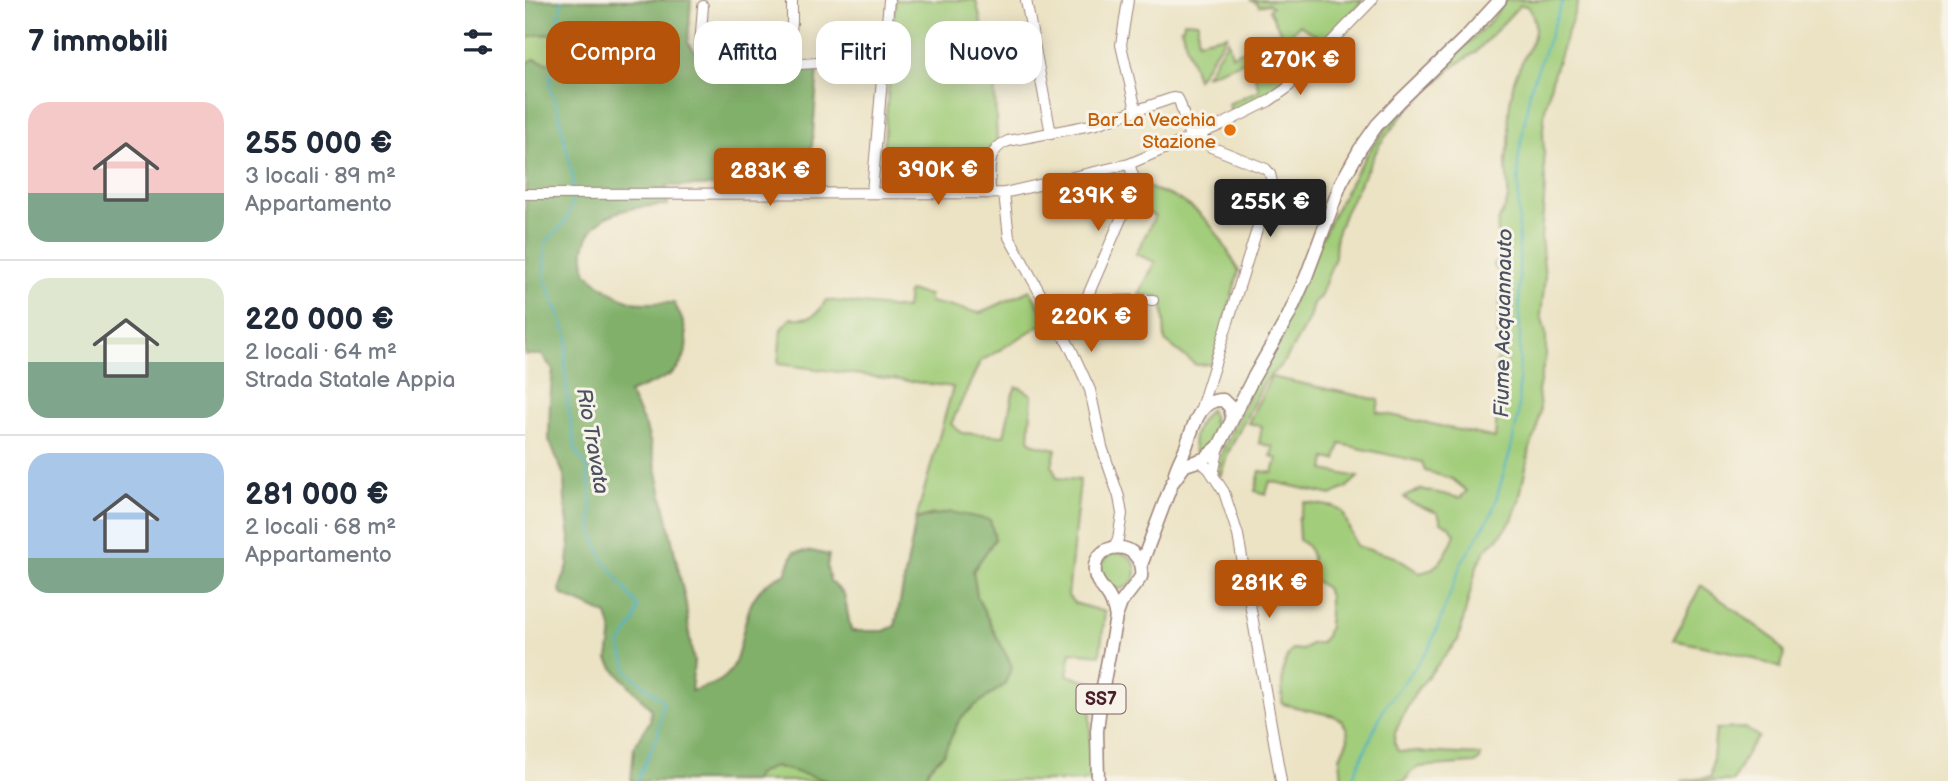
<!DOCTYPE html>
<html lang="it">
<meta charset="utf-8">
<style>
:root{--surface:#fff;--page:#f2f2f3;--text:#1f2937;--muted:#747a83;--line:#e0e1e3;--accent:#b45309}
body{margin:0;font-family:"Balsamiq Sans",sans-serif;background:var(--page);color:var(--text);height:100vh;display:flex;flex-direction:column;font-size:26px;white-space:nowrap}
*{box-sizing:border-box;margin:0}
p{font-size:23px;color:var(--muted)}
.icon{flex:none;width:38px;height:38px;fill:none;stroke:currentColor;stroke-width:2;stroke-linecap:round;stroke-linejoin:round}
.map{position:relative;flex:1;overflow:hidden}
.drawer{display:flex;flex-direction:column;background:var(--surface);width:525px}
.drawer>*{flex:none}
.banner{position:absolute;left:21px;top:21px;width:665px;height:63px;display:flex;gap:14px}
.price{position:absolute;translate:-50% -60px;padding:0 16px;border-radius:7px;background:var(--accent);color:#fff;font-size:23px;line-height:46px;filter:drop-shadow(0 2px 4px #0008)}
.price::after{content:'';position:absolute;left:50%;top:42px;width:21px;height:16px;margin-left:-10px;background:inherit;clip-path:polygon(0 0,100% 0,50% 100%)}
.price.current{background:#222;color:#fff}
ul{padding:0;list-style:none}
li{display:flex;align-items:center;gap:21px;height:175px;padding:0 28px}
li+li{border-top:2px solid var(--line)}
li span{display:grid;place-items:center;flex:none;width:196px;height:140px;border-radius:21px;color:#555}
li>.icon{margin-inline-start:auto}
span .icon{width:84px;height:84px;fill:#fffc;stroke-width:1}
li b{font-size:30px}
h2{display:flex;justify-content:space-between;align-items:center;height:84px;padding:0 28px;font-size:30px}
.pill{padding:0 24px;border-radius:21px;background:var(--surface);box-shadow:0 4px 18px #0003;font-size:24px;line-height:63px}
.pill.current{background:var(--accent);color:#fff}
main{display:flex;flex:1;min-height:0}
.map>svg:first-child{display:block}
</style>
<main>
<section class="drawer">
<h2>7 immobili<svg class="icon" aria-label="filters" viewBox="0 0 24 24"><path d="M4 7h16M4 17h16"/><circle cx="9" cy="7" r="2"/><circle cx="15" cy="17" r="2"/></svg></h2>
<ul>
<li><span style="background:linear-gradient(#f6c9c9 65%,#7fa58c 0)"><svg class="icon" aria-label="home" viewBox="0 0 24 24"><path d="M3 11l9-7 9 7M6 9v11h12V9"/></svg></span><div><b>255 000 €</b><p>3 locali · 89 m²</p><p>Appartamento</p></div></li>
<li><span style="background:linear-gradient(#dfe7d0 60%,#7fa58c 0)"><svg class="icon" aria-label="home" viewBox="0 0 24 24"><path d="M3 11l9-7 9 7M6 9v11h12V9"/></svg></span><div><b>220 000 €</b><p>2 locali · 64 m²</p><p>Strada Statale Appia</p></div></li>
<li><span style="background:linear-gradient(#a9c7e8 75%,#7fa58c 0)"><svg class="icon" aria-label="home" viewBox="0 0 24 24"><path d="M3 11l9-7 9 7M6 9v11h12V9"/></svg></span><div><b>281 000 €</b><p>2 locali · 68 m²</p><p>Appartamento</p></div></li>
</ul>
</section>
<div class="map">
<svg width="1423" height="781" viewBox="0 0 1423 781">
<rect width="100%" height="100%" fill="#f7f3e8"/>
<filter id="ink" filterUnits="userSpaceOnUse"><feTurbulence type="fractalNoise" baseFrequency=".0143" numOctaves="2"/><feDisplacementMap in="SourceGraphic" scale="14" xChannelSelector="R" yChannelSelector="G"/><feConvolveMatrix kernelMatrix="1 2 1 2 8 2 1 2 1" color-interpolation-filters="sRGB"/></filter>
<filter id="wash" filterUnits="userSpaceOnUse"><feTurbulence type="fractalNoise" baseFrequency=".00686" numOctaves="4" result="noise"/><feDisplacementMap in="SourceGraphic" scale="28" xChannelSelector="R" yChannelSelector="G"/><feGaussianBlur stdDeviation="1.57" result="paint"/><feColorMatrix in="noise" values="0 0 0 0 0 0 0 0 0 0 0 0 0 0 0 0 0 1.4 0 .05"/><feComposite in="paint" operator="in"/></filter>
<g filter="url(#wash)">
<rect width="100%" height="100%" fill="#ece3c4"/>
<path fill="#a2cd7a" stroke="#767652" stroke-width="2" d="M370 0H451L469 78 472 141C458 151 459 169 460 185L365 188 360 182 357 167Z
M725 0H838L801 41 774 25 760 40 744 10 747 6 743 4 734 6 732 3Z
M981 0H1054L1029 72 1020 109 1018 129 1020 186 1016 238 1020 277 1016 315 1021 334V354L1013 391 1015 410 1012 430 1005 448 994 501 987 520 975 536 961 549 952 566 933 640 891 691 878 715 870 733 869 742 873 751 956 755 955 760 950 763 894 767 886 772 880 781H817L815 757 823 739 822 729 817 721 809 716 757 704C758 685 754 663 768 649L778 650 785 644 795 643 801 636 804 626V597L801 588 785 577C789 561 789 549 774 540L773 520 780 502 809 507 818 512 831 546 870 557 895 573C914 570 923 552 930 534L925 527 916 522 913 513 886 503 879 497 896 489 935 498 942 491 927 479 900 471 897 462 815 444 811 460 801 458 799 470 833 477 821 488 806 495 745 481 741 494 730 491 735 471 748 473 752 459 746 456 748 447 734 443 737 426 723 423 746 377 854 400 852 412 970 438 974 388 970 369 975 350 973 331 976 292 974 273 968 264 977 259C980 245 970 236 973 223 975 214 982 207 983 198 984 186 981 173 981 161 981 155 983 150 984 145 985 134 983 123 984 112 984 104 987 94 988 86 992 58 1025 34 1002 6L995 5 951 52 929 66 883 108 855 144 820 212 811 236 810 257 795 297 788 303 784 319 760 361 739 382 703 453 695 477 693 474 695 456C719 405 743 353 768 301 799 235 846 115 914 81L909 76 963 24Z
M659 21 673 22V41L702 35 672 79 656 28 658 27Z
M9 34 51 37 68 46 71 56C57 80 31 65 9 59L1 64 0 72V39Z
M754 37 762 50 778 65 752 89 707 113 703 104 734 90 725 59 681 75 703 40 707 55Z
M622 187C634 192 647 195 658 202 686 217 699 245 714 271L687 364 671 365 640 341 638 303 633 296 614 295 630 262 611 254 630 216 614 208Z
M505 290 522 321 455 362 426 424 437 433 479 436 488 393 491 387 496 388 507 395 504 439 509 444 531 449 527 466 532 478 555 480 543 596 549 603 580 612 575 655 546 652 542 675 570 684 565 718 566 781H400L404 768 418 755 434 720 448 707 479 685 487 667 452 597 448 571 470 539 465 520 407 514 391 519 428 387 253 364 256 329 266 318C286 319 292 317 301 300L381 309 383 291 404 295V302L455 313Z
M685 409 689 419 687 422H690L695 433 691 442 675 453 670 452C664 436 675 421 685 409Z
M575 571a18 18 0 1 1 36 0a18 18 0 1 1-36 0Z
M1176 585 1250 640 1259 652 1256 668 1211 653 1148 640Z
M1220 728 1234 737 1224 749 1208 781H1156L1186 777 1191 729Z
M249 766 303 781H229L231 775Z"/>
<path fill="#81b06a" stroke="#66684a" stroke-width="2" d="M0 0H166L163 43 188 73 293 69 284 186H141L143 205C111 206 65 210 59 250 58 256 60 265 61 272 74 285 91 297 109 302 118 304 138 302 149 303 164 328 170 361 141 377 129 384 116 387 104 393L121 427 126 445 161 604 165 641 169 661 166 691C176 688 187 686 196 680 229 659 203 593 260 574L269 552 287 551 304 555 302 567 305 581 319 594 326 631H359L370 626 372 617 391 519 426 512 465 520 470 539 448 571 452 597 487 667 479 685 448 707 434 720 418 755 404 768 400 781H303L249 766 232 775 229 781H106L109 747 125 721 126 709 88 668 83 659 87 631 82 615 36 594 35 587 43 565 45 538 40 502 39 475 24 440 25 399 28 370 17 355H0L1 64 9 59C31 65 57 80 71 56L68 46C62 44 58 40 52 38 38 32 14 32 0 39Z"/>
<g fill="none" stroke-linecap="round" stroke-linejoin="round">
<path stroke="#4ab0c9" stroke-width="2" d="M37 0 28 47 25 87 34 115 48 177V191
M47 196C47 218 35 228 20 243L19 278 43 336 40 367 43 406 51 451 62 467 66 499 67 531 78 559 113 607 110 621 95 645 103 672 138 701 133 734 112 781
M826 781 859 708 905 647 937 562 967 513 985 452 993 417 995 351 993 160 1005 90 1038 0"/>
</g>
</g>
<g filter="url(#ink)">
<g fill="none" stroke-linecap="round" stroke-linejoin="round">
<defs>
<path id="minor" d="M501 0 526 134
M603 0 596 45 611 110
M178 6 175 46 189 69 359 59
M261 65 267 23V0
M674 135 686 147 741 169 745 174 747 182 675 411
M347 192 364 0
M465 192C465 171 460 150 483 141L571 124 648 98 653 99 655 103 665 138
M479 193 484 237 547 351 565 390 577 447 594 497 597 514 593 539 589 547
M0 194 479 193 604 164 698 124 744 101 761 89 847 0
M518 302 628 300
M560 302 611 184 604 164
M674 460 684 469 699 492 713 535 756 781
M688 475 694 446"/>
<path id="major" d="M650 473C653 462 660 452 663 441 669 424 676 398 698 400L705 407 707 418
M616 565 647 483 660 465 679 459 694 446 727 380 763 317 781 277 816 183 835 149 852 125 874 102 941 37 975 0
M573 781 572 731 576 697 591 617 596 603 616 577C620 537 566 540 570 573 571 583 579 588 584 597 588 603 589 610 591 617"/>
</defs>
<use href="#minor" stroke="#9b8178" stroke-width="12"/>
<use href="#major" stroke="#9b8178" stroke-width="15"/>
<use href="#minor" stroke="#fff" stroke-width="10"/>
<use href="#major" stroke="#fff" stroke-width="12"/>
</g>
</g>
<circle fill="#e8710a" stroke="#f7f3e8" stroke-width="2.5" cx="705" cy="130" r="7"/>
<g text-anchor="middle" stroke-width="6" stroke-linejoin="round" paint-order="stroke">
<rect fill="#f7f3e8" stroke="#7e5f64" stroke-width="2" x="551.5" y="684.5" width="49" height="29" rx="5"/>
<g font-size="18" font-weight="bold" fill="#4a1f2b">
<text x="576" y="705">SS7</text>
</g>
<g font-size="19" fill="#c56008" stroke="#f7f3e8" text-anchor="end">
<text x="691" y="126">Bar La Vecchia<tspan x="691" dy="22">Stazione</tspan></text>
</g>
<g font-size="21" font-style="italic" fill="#4a5262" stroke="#f7f3e8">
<text transform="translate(978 323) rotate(-89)" y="7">Fiume Acquannauto</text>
<text transform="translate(68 441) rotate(80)" y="7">Rio Travata</text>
</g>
</g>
</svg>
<b class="price" style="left:775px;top:97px">270K €</b>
<b class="price" style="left:413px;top:207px">390K €</b>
<b class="price" style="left:245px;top:208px">283K €</b>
<b class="price" style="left:573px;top:233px">239K €</b>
<b class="price current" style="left:745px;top:239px">255K €</b>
<b class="price" style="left:566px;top:354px">220K €</b>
<b class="price" style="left:744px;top:620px">281K €</b>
<div class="banner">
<a class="pill current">Compra</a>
<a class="pill">Affitta</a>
<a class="pill">Filtri</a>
<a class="pill">Nuovo</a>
</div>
</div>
</main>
